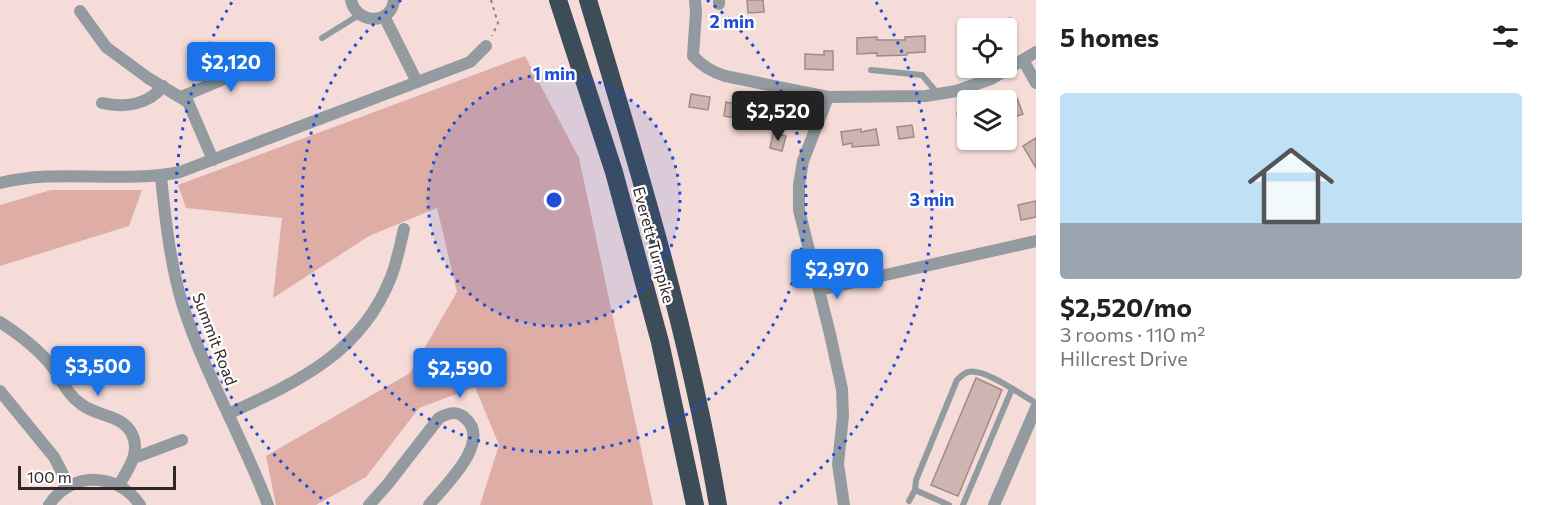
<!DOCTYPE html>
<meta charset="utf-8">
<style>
:root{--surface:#fff;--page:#f6f6f6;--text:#222;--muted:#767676;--accent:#1a73e8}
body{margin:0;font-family:Commissioner,sans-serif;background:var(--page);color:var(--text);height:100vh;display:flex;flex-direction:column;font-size:22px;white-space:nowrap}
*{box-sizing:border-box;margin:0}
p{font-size:20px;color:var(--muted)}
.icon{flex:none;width:33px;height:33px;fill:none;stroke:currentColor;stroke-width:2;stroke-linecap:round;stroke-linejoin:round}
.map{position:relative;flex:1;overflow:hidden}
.drawer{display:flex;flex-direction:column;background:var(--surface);width:510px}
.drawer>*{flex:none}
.tools{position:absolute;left:957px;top:18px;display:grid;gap:12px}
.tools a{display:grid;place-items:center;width:60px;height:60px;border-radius:6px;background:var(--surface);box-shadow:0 2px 4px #0004;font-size:30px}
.scale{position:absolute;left:18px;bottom:15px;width:158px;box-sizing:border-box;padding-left:6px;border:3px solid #2f2625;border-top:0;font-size:16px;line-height:21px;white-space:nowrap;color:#2f2625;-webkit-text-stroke:4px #fff;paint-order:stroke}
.price{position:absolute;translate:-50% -51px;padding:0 14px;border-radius:6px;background:var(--accent);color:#fff;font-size:20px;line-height:39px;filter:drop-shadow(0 2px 3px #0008)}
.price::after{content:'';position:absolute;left:50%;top:36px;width:18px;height:14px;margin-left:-9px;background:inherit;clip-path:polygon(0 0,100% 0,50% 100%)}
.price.selected{background:#222;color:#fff}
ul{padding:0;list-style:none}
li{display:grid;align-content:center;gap:12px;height:318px;padding:0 24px}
li span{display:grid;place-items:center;height:186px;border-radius:6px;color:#555}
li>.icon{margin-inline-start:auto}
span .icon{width:108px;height:108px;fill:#fffc;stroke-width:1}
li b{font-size:26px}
h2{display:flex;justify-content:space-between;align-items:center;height:72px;padding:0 24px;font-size:26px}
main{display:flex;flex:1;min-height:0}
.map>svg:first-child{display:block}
</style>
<main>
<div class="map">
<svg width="1036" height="505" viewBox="0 0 1036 505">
<rect width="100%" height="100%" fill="#f5dcd8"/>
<path fill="#ddada6" d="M525 56 579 158 653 505H480L499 445 475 387 419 408 366 477 316 505H276L266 456 410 373 457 292 437 208 369 236 273 298 282 218 186 208 178 185Z
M51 190H142L129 226 0 266V205Z"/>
<path fill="#cdb5b1" stroke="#a18a87" stroke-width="1.5" d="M747 0H763L764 12 748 13Z
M1010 18 1014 28H986Z
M925 36V52L907 53V55L877 56V53L857 54V38L877 37V40H905V37Z
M824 51H833V70L805 69V54L824 55Z
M1015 93 1023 114 1006 120V96Z
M691 94 710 97 708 110 689 107Z
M726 102 745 106 742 119 750 121 749 129 736 126 738 119 724 116Z
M968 110V124L960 125 957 113Z
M912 125 914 137 899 139 897 127Z
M861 129V132L876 129 879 145 852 147V143L843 145 841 132Z
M773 133 786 136 782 151 770 148Z
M1036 138V168L1023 146Z
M1036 201V217L1021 220 1018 205Z
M976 378 1002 390 958 496 931 485Z"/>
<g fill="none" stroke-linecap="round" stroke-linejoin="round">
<path stroke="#8f7e7c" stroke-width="2" stroke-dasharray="3 4.5" stroke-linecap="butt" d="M491 0 498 23 492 36"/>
<path stroke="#939ba1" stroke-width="6" d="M322 38 359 15
M871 70 922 75 938 94
M909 501 915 490
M949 505 915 490 916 480 957 380C960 377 964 373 968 372 985 368 1021 395 1036 403
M963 505 1012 389"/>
<path stroke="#939ba1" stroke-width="12" d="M351 0C356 24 391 26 394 0
M695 0 696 12 693 56C702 66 712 72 725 76L828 97 926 96 956 91 991 79 1036 52
M719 0V4
M80 11 106 47 148 78 188 102 213 160
M384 16 417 82
M1023 60 1036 83
M181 97 269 60
M828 97 803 161 799 185V210L830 334 842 389 843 416 838 464 844 505
M102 103C125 108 148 105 163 86
M161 176C165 218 170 262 182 303 204 373 242 436 268 505
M0 183C59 168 121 184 180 172L470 62 486 46
M819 290 1036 241
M0 322C17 333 37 348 50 364 61 377 66 394 81 404 97 417 122 414 132 434 141 453 128 469 119 485
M0 391 54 457 69 486
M228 414C297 382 361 354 391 277 397 262 400 245 404 229
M134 458 182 440
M49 505C71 471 118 472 140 505
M369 505 387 485 439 418C448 413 457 410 465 418 493 442 444 486 429 505
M994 505 1036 408"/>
<path stroke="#3c4c58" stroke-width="18" d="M558 0 614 172 660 342 695 505
M588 0C638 166 689 334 718 505"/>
</g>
<circle cx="554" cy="200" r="126" fill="#1d4ed8" fill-opacity=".12"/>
<g fill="none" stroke="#1d4ed8" stroke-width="3" stroke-dasharray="3 6">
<circle cx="554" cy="200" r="126"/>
<path d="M707 0A252 252 0 1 1 401 0"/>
<path d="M329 504A378 378 0 0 1 232 2M876 2A378 378 0 0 1 779 504"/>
</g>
<g text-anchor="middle" stroke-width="4.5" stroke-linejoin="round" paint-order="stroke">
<g font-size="16" fill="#2f2625" stroke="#fff">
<text transform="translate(654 245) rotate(75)" y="6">Everett Turnpike</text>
<text transform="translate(215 339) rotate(69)" y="6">Summit Road</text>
</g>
</g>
<circle cx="554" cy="200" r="9" fill="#1d4ed8" stroke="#fff" stroke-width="3"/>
<g font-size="18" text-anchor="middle" font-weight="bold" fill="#1d4ed8" stroke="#fff" stroke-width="4.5" stroke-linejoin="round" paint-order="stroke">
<text x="732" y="28">2 min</text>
<text x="554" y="80">1 min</text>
<text x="932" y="206">3 min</text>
</g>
</svg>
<div class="tools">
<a><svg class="icon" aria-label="locate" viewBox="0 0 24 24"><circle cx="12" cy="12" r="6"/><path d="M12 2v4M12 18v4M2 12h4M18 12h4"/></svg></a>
<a><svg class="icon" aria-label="layers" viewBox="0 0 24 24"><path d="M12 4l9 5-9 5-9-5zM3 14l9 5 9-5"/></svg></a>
</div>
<div class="scale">100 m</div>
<b class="price" style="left:231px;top:93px">$2,120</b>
<b class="price selected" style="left:778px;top:142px">$2,520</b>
<b class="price" style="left:837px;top:300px">$2,970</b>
<b class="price" style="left:98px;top:397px">$3,500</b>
<b class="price" style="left:460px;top:399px">$2,590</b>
</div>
<section class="drawer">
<h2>5 homes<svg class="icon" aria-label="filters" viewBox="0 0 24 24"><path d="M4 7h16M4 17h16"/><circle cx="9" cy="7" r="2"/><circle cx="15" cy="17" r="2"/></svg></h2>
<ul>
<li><span style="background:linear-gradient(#bfe0f5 70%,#9aa5b1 0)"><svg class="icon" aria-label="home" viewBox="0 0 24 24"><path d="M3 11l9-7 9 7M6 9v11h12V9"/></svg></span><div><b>$2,520/mo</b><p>3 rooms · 110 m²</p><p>Hillcrest Drive</p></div></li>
</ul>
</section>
</main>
